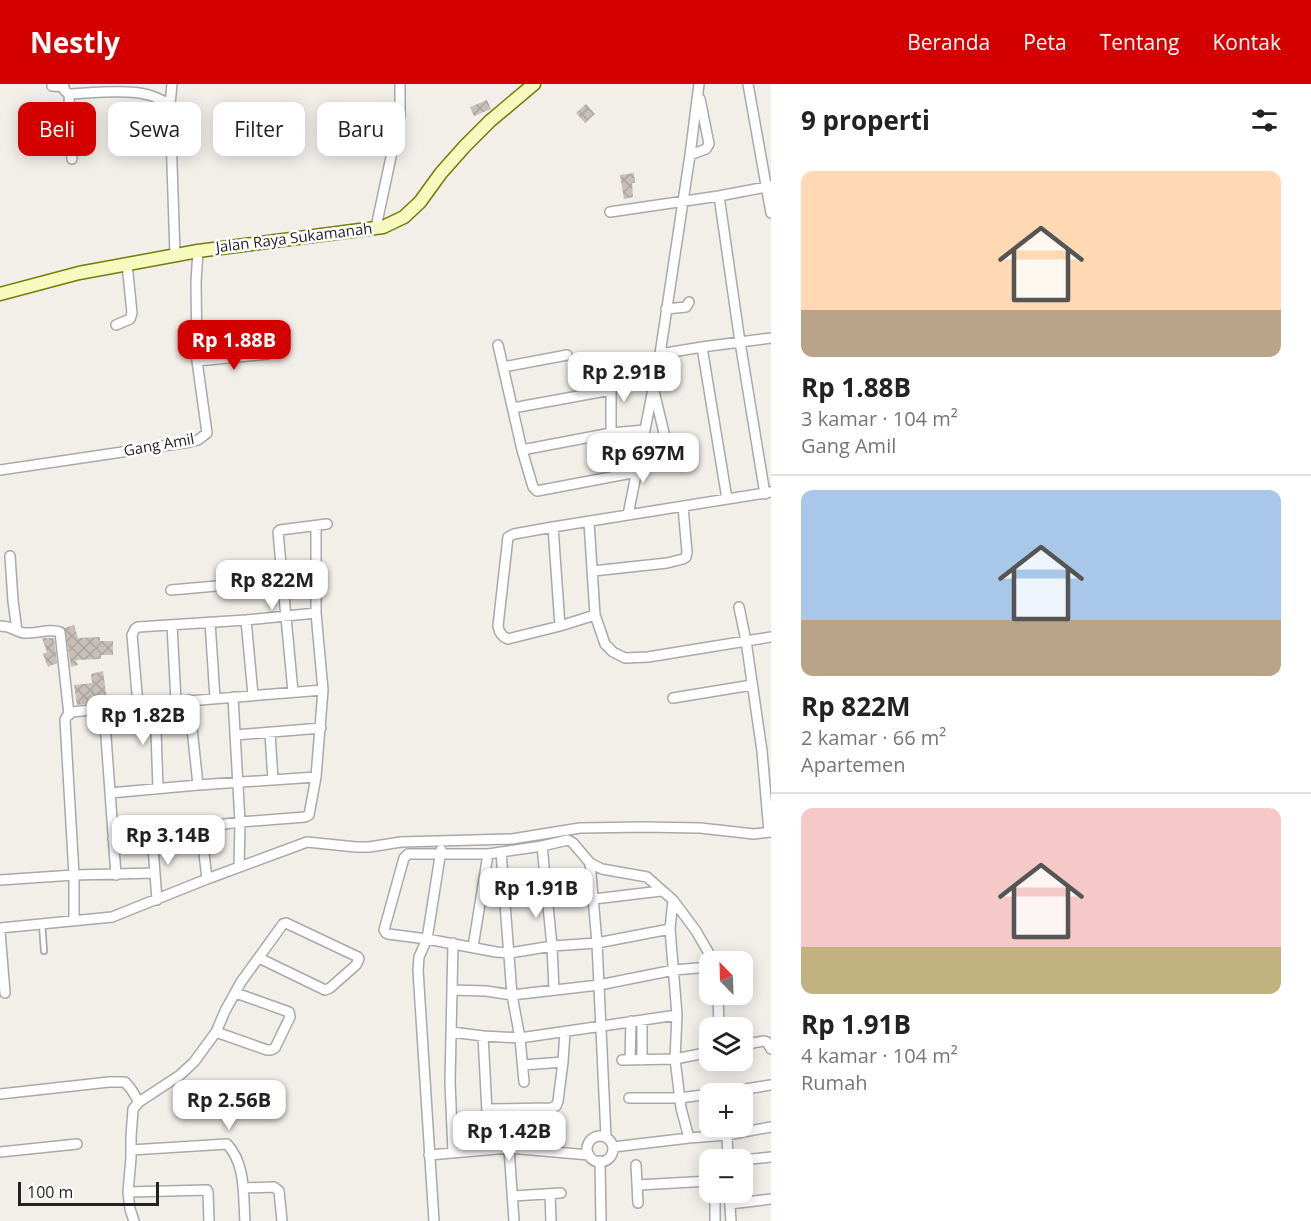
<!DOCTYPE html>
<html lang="id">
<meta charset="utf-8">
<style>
:root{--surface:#fff;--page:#f2f2f2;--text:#222;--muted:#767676;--line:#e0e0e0;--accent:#d40000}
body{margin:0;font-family:"Open Sans",sans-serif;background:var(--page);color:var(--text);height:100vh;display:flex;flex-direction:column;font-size:22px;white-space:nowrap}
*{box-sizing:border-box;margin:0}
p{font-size:20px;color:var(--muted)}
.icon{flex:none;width:33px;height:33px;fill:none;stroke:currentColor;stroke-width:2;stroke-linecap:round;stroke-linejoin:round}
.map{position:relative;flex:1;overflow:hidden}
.panel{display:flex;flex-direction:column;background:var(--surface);width:540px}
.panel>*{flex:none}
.banner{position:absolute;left:18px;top:18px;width:570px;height:54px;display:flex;gap:12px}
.needle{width:39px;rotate:337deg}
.buttons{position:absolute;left:699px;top:867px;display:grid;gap:12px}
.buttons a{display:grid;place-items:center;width:54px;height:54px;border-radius:12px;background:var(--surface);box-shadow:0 3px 15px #0003;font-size:30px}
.scale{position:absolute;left:18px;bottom:15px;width:141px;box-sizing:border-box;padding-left:6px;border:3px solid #222;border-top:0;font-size:16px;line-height:21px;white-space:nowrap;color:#222;-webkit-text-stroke:4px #fff;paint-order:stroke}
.price{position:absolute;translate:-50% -51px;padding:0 14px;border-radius:12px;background:#fff;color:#222;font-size:20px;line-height:39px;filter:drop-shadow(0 2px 3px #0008)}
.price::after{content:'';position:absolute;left:50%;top:36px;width:18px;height:14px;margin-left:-9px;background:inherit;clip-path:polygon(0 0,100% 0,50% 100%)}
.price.current{background:var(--accent);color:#fff}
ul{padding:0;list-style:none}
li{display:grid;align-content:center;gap:12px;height:318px;padding:0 30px}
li+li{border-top:2px solid var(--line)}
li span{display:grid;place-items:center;height:186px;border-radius:12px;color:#555}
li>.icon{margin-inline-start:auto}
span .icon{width:108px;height:108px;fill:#fffc;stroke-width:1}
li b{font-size:26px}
h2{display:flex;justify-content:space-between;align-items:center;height:72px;padding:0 30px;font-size:26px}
.pill{padding:0 21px;border-radius:12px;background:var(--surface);box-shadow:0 3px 15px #0003;font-size:21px;line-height:54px}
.pill.current{background:var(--accent);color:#fff}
header{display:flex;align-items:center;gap:36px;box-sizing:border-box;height:84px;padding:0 30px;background:var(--accent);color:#fff}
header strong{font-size:28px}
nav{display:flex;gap:33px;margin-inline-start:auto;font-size:21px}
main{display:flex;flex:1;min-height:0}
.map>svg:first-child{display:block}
</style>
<header>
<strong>Nestly</strong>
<nav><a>Beranda</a><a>Peta</a><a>Tentang</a><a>Kontak</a></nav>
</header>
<main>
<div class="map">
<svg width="771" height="1137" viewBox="0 0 771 1137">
<defs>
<pattern id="building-cross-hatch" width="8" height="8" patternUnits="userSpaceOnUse" patternTransform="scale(1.5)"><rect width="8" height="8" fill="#c7bfb8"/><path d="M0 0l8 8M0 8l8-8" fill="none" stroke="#aba49e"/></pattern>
</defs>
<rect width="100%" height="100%" fill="#f2efe9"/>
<path fill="url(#building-cross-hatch)" d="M487 16 491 25 474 32 470 23Z
M586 20 595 30 585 39 576 29Z
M634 89 635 99H632L633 113 624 115 620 91Z
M74 541 78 554 100 553V557H113V571H101V575L76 576 78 581 71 583 65 544Z
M42 554H54L57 579 48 583 43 570 47 568Z
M103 587 107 617 77 621 74 601 92 599 91 590Z"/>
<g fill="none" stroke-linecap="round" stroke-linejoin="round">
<defs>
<path id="lane" d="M42 839 44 867"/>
<path id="street" d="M52 0V2L64 3
M63 0 65 7 69 10C91 9 128 5 149 11 156 13 163 17 170 20
M172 0 170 20 175 171
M748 0 771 129
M69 10 72 75
M690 71 706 65 709 60 700 15
M719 112 740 258 765 410
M610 128 719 112 771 102
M376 143 400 31V0
M666 225 686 223 689 218
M116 241 130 235 132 229 127 180
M498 261 522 366 611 349 645 346
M702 263 727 415
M660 270 702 263 771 254
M197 277 268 270
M503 283 567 271
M513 324 611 306
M611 349V306L614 287
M522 366 533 403 537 407 637 388 657 379 669 370 654 307
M0 386 190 358 198 356 207 349 197 277 196 198 198 167
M628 431 660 270 690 71 699 0
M589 438 595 531 605 560 613 568 625 574 648 573 771 553
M553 443 560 542
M10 472 13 517 17 547
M593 487 667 479 683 475 686 473 687 468 683 423
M171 506 283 496
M739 523 746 557 762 667 769 748
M595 531 560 542 508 555C502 553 499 548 498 542L508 453 514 450 553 443 771 408
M246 536 253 611
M210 538 215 614
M172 541 176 617
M0 542C13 542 15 548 24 549 37 550 48 544 60 548L69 631
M293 608 278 448 280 446 327 440
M233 613 240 738 239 783
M673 614 752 601
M189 616 198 701
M155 619 158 704
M138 621 132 551 135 545 138 543 246 536 316 529
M104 625 116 791
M270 649 273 696
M236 651 321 644
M110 709 198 701 316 693
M201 744 207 795
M152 750 157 816
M113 755 240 738 305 733 309 731 316 693 323 606 316 529V442
M542 762 552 862 554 906
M501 768 512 911 520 954 524 998
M590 779 597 859 606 1053
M0 796 74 791 155 789
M594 815 661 807
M673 816 670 845 677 931 675 975 681 1024 689 1054
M74 836V791L65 636 67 632 72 628 138 621 323 606
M0 844 112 833 207 795 307 758 356 763H369L401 758 512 755 580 744 644 743 700 744 754 750 771 748
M670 845 597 859 552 862 510 869 496 868 427 855 388 850 386 849 384 846 404 774 408 770H488L542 762 568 756 573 759 590 779 602 785 647 793 673 816 696 847 714 878
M0 848 5 909
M473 863 488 770
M452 906 486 907 512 911 599 901 674 886 710 883
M718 910 719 944
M216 948 267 966H271L275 964 290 933 289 928 236 909
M452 948 483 952 520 954 677 931
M483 952 489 1066
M742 961 764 957 767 958 771 965
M622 976 675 975 710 968
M630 976 631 937
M642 976V937
M523 981 563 978
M0 1010 109 998H125L131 1005 139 1018 133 1025 131 1053V1074L128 1108 130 1125 134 1137
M713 1010 771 1001
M629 1014H680L710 1010
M139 1018 180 991 194 978 216 948 225 927 241 898 283 840 286 839 358 873 359 875 356 881 330 904 325 906 259 874
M487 1025 551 1024 556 1022 558 1017 563 978 565 948
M727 1051 728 1076
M587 1065a13 13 0 1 1 26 0a13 13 0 1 1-26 0Z
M613 1063 689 1054 727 1051 771 1043
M509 1064 514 1137
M131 1066 227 1060C246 1080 243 1111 245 1137
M0 1068 77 1060
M453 1069 450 998 453 859
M429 1071 509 1064 589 1071
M742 1076 771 1073
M600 1077 601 1137
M636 1081 638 1119
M638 1101 710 1097
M243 1104 274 1103 279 1107 282 1137
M128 1108 207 1106 208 1108 209 1137
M729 1108 731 1137
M550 1110 551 1137
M513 1112 561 1109
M730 1120 771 1115
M434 1137 418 886 419 873 427 855 441 766
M715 1137V1108"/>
<path id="secondary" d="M0 210 79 189 198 167 383 143 404 133 420 118 441 89 465 62 490 37 534 0"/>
</defs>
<use href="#lane" stroke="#a9a9a9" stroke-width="8"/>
<use href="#street" stroke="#a9a9a9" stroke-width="12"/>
<use href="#secondary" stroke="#707d05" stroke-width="15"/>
<use href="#lane" stroke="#fff" stroke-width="4.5"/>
<use href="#street" stroke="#fff" stroke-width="9"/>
<use href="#secondary" stroke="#f7fabf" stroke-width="12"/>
</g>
<g text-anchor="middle" stroke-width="5" stroke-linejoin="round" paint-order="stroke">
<g font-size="15" fill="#222" stroke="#fff">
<text transform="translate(294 154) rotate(-7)" y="5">Jalan Raya Sukamanah</text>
<text transform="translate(159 361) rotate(-10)" y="5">Gang Amil</text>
</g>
</g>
</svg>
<div class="buttons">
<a><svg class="needle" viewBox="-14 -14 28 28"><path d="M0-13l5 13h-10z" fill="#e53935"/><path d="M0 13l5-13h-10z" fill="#767676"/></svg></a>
<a><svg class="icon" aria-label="layers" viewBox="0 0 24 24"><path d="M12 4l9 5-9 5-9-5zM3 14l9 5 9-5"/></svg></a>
<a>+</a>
<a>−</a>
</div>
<div class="scale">100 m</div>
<b class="price current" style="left:234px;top:287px">Rp 1.88B</b>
<b class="price" style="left:624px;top:319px">Rp 2.91B</b>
<b class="price" style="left:643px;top:400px">Rp 697M</b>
<b class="price" style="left:272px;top:527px">Rp 822M</b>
<b class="price" style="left:143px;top:662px">Rp 1.82B</b>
<b class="price" style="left:168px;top:782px">Rp 3.14B</b>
<b class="price" style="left:536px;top:835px">Rp 1.91B</b>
<b class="price" style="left:229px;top:1047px">Rp 2.56B</b>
<b class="price" style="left:509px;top:1078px">Rp 1.42B</b>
<div class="banner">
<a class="pill current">Beli</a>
<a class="pill">Sewa</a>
<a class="pill">Filter</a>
<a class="pill">Baru</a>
</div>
</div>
<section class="panel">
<h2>9 properti<svg class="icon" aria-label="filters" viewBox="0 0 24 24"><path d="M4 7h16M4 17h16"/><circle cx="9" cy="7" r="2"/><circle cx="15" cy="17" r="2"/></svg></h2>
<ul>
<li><span style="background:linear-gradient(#ffd9b3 75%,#b9a48a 0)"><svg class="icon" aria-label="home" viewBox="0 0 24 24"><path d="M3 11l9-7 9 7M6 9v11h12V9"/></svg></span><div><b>Rp 1.88B</b><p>3 kamar · 104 m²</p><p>Gang Amil</p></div></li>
<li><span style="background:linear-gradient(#a9c7e8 70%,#b9a48a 0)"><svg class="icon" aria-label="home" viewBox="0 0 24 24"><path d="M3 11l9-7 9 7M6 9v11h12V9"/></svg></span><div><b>Rp 822M</b><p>2 kamar · 66 m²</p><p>Apartemen</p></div></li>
<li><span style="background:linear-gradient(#f6c9c9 75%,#c2b280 0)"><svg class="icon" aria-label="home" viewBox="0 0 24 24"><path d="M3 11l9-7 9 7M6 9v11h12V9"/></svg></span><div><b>Rp 1.91B</b><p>4 kamar · 104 m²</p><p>Rumah</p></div></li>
</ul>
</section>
</main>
